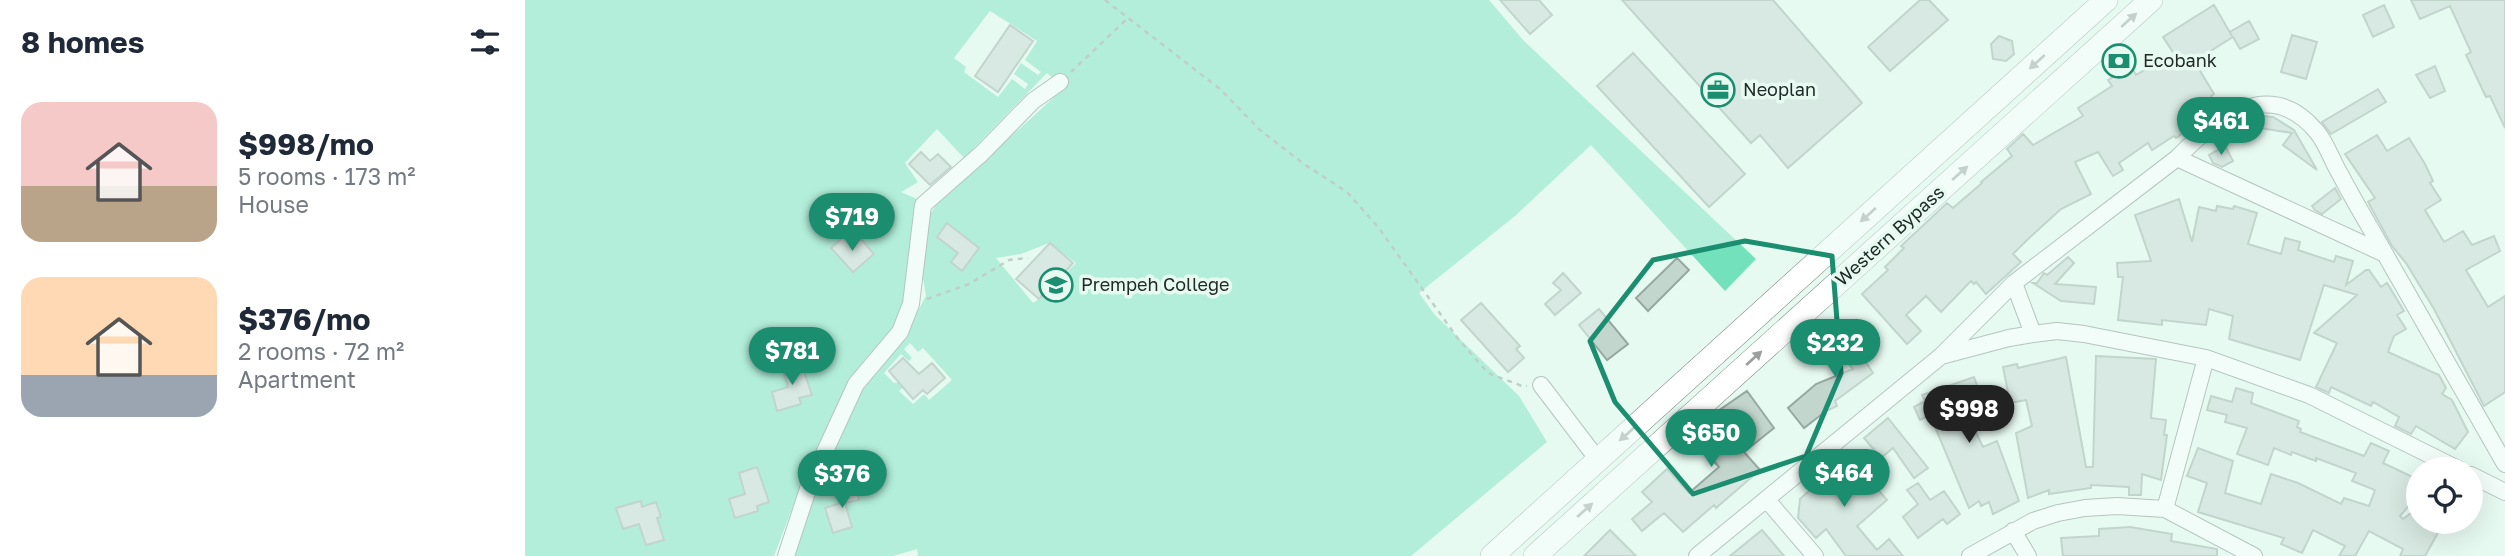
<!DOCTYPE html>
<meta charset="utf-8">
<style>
:root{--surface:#fff;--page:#f2f2f3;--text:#1f2937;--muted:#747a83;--accent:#1b8e70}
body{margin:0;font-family:"Golos Text",sans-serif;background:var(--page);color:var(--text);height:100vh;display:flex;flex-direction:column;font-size:26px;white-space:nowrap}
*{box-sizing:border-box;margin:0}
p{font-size:23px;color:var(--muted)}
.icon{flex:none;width:38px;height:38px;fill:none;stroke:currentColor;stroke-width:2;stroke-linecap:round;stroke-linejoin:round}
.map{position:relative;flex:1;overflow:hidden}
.side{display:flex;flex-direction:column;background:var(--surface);width:525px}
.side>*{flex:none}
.tools{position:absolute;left:1881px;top:457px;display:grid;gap:14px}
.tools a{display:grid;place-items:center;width:77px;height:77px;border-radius:50%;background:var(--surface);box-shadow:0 7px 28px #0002;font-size:35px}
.price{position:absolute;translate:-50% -60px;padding:0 16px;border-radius:24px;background:var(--accent);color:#fff;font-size:23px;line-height:46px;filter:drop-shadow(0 2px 4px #0008)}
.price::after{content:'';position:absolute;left:50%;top:42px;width:21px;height:16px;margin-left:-10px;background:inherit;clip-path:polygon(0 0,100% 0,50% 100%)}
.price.selected{background:#222;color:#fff}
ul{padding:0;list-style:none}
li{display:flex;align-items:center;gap:21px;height:175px;padding:0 21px}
li span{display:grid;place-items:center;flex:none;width:196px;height:140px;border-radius:21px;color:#555}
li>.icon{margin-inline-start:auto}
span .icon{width:84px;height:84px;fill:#fffc;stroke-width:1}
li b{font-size:30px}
h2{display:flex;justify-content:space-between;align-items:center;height:84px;padding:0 21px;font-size:30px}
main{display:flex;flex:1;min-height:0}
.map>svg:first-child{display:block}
</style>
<main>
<section class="side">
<h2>8 homes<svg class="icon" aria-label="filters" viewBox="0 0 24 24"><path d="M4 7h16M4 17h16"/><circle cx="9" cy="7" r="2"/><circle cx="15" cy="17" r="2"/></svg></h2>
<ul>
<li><span style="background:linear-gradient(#f6c9c9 60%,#b9a48a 0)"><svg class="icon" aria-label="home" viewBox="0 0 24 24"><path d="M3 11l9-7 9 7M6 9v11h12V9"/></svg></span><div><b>$998/mo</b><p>5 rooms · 173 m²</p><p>House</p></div></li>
<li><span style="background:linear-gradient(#ffd9b3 70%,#9aa5b1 0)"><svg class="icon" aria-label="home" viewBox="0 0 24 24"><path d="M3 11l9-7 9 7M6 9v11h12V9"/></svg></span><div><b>$376/mo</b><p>2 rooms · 72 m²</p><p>Apartment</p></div></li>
</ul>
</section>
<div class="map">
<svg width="1980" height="556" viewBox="0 0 1980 556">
<rect width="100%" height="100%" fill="#e7faf2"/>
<path fill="#72e1bc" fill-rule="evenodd" d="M0 0H964L999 41 1231 259 1200 291 1066 145 990 216 894 293 910 315 994 396 1022 442 886 556H393L392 549 368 556H267L298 470 335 387 382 331 401 296 398 278 397 239 402 219 411 205 539 88 522 73 439 158 412 129 380 163 393 182 376 192 392 199 385 282 373 319 350 357 322 386 279 477 249 556H0ZM465 11 512 41 500 60 516 72 513 75 496 63 489 74 503 84 500 89 487 79 473 97 439 72 441 67 429 58ZM524 243 551 263 535 279 532 287 508 303 471 258 496 254ZM385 343 393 352 398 348 427 380 404 400 399 394 388 404 374 391 380 385 378 382 369 383 359 373 376 354 384 361 387 358 379 349Z"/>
<path fill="#c3d6ce" stroke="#96a8a1" stroke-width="2" d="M975 0H1014L1027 15 1005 34Z
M1097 0H1248L1337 103 1263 168 1235 135 1226 143Z
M1395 0H1404L1423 20 1365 71 1343 47Z
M1886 0H1980V128L1965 96 1961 97 1941 55 1946 52 1925 6 1895 19Z
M1689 5 1707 36 1705 32 1724 21 1734 39 1715 49 1708 37 1673 59 1678 66 1674 69 1689 94 1686 96 1693 108 1651 138 1649 136 1627 150 1623 143 1594 163 1598 170 1588 176 1573 152 1550 162 1566 194 1536 209 1503 239 1488 254 1496 262 1461 294 1451 282 1449 284 1446 281 1416 312 1401 296 1381 315 1396 331 1382 344 1337 294 1363 270 1360 267 1379 248 1376 246 1422 203 1428 208 1457 183 1456 182 1487 156 1482 149 1498 134 1508 145 1558 116 1553 108 1587 86 1583 80 1606 66 1611 75 1649 54 1638 37Z
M1859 5 1869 27 1848 37 1838 15Z
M485 25 508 41 473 92 450 76Z
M1767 35 1792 42 1781 79 1756 72Z
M1474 36 1487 41 1489 54 1481 61 1468 59 1466 44Z
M1108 53 1220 174 1184 207 1072 86Z
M1910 66 1920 91 1905 98 1891 75Z
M1853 89 1861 102 1806 134 1797 122Z
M1736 116 1748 117 1769 130 1792 170 1758 145 1767 133 1735 128Z
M1852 135 1862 151 1884 138 1900 164 1908 181 1905 183 1916 200 1900 210 1919 242 1938 231 1947 245 1969 236 1975 251 1941 270 1963 307 1980 296V392L1959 406 1909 309 1881 263 1867 246 1843 202 1850 198 1820 154Z
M1700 146 1708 161 1697 167 1688 163 1684 155Z
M396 152 405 161 413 154 426 167 405 185 384 164Z
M1810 188 1816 199 1797 214 1790 210 1787 206Z
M1654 199 1667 242 1674 207 1691 211 1692 206 1708 209 1709 206 1732 213 1723 244 1756 254 1760 238 1775 242 1773 250 1809 262 1811 256 1828 261 1821 285 1841 270H1844L1856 287 1862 283 1879 311 1872 315 1881 329 1869 336 1863 352 1914 375 1921 388 1917 394 1927 400 1943 432 1930 449 1891 426 1886 434 1870 426 1874 417 1848 402 1846 406 1806 387 1804 393 1791 387 1812 343 1789 333 1832 295 1799 285 1775 360 1704 339 1708 316 1684 309 1681 325 1637 320V325L1593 320 1598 277H1593L1592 263 1626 261 1610 215Z
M422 223 454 248 437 271 426 262 433 253 412 237Z
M319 236 328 246 336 239 349 254 328 272 306 248Z
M525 243 548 263 539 273 537 271 514 299 491 279Z
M1543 257 1549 263 1530 284 1571 287 1569 304 1536 301 1508 283H1512L1519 273 1522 275Z
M1152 258 1164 270 1123 311 1111 298Z
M1038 273 1056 293 1030 315 1020 304 1036 290 1028 283Z
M956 303 995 346 991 349 999 358 983 372 936 320Z
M1074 309 1103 344 1082 360 1054 325Z
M1329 323 1343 340 1332 349 1348 373 1310 401 1312 406 1301 411 1279 428 1263 408 1291 384 1328 369 1306 342Z
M1571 356 1631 359 1626 418 1641 420 1639 435H1642L1636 480 1617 474 1616 495H1604V487L1566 485V488L1524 494V490L1503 498 1491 433 1507 426 1501 400 1485 403 1478 367 1492 364 1493 368 1541 357 1561 467H1568Z
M378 358 394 374 407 363 420 378 402 394 398 390 388 399 364 371Z
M275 360 287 395 274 398 276 404 252 411 247 392 263 387 257 365Z
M1449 377 1461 410 1443 416 1458 447 1472 441 1494 501 1468 514 1464 502 1456 506 1454 501 1444 508 1405 415 1395 420 1389 407 1400 401 1397 395Z
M1711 388 1728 393 1726 403 1774 421 1772 427 1776 429 1775 432 1839 456 1846 443 1864 451 1858 463 1894 480V494L1875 516 1878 519 1894 507V522H1919L1900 556H1875L1878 549 1844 531 1830 556H1814L1820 546 1788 530 1777 553 1756 544 1759 538 1673 512 1682 483 1662 476 1673 448 1708 461 1700 493 1736 504 1746 474 1773 483 1816 504 1819 498 1844 506 1850 490 1827 481 1831 473 1791 458V461L1767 452 1766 455 1749 448 1743 465 1712 454 1722 428 1700 422 1702 415 1682 410 1686 396 1707 402Z
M1222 391 1249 428 1219 452 1235 470 1191 508 1189 505 1158 532 1139 513 1117 531 1107 519 1127 502 1117 492 1142 469 1164 493 1194 467 1178 449 1204 426 1193 411Z
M1363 418 1403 468 1389 478 1368 448 1356 458 1339 438Z
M1323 456 1362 500 1332 526 1352 550 1364 539 1378 556H1321L1301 529 1291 538 1273 518 1275 499 1294 482 1289 476 1300 466 1305 471Z
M232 467 244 502 232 506 233 511 210 518 204 499 220 494 214 473Z
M1393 483 1405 500 1419 491 1435 514 1422 524 1418 519 1393 538 1378 517 1393 504 1382 490Z
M331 485 334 500 320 503 327 527 308 533 300 508 319 502 315 489Z
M116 501 117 507 131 502 136 517 132 518 139 540 121 545 114 524 98 529 91 508Z
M1605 527 1647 534 1646 541 1692 549V556H1538L1536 538 1574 536V529Z
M1085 530 1111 556H1059Z
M1237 530 1259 556H1205Z"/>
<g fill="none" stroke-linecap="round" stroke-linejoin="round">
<defs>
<path id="minor" d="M1652 158C1691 118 1745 75 1792 132 1802 144 1807 161 1815 174 1829 201 1845 227 1860 254
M1489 283 1508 334
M1417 355 1489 283 1652 158 1860 254 1980 464
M1016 385 1073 460
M1946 475 1980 492
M1242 500 1290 556
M1640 509 1681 358
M1488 531 1503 556
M261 556 284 486 331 384 375 332 386 304 398 205 456 154 508 101 535 82
M1172 556 1416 356 1484 338 1508 334 1532 331 1559 334 1681 358 1784 395 1933 469
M1445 556 1508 521 1533 513 1560 508 1592 506 1640 509 1729 556"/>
<path id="highway" d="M967 556 1581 0
M1010 556 1626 0"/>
</defs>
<use href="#minor" stroke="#768780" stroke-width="18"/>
<use href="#highway" stroke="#768780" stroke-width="24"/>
<path stroke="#8e9c96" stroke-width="2.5" stroke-dasharray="5 5" stroke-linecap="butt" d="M580 0 695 89 735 130 779 164 822 192 853 227 934 340 963 373 997 386H1002
M546 72 602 19
M402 299 444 284 484 260 503 258"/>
<use href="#minor" stroke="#fff" stroke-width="16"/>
<use href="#highway" stroke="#fff" stroke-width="23"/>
</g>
<defs><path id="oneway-solid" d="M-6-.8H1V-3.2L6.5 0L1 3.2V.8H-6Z" transform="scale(1.75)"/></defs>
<g fill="#9c9f9e">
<use href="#oneway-solid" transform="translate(1604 20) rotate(-42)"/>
<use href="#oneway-solid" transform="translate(1512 62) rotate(138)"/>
<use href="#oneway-solid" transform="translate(1435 173) rotate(-42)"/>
<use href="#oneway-solid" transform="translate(1343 215) rotate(138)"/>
<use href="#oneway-solid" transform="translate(1229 358) rotate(-42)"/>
<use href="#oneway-solid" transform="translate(1102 434) rotate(138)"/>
<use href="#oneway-solid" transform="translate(1060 510) rotate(-42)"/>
</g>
<path d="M0 0H1980V556H0ZM1220 241 1307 256 1316 373 1281 456 1168 494 1090 402 1065 341 1128 260Z" fill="#e7faf2" fill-opacity=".55" fill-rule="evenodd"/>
<path fill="none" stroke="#1b8e70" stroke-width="5" stroke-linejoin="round" d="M1220 241 1307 256 1316 373 1281 456 1168 494 1090 402 1065 341 1128 260Z"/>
<defs>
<symbol id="bank-ring" viewBox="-11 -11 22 22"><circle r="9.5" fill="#e7faf2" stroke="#1b8e70" stroke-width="1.5"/><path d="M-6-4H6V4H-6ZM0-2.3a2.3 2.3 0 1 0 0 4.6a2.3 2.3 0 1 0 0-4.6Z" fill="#1b8e70"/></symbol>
<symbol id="office-ring" viewBox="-11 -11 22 22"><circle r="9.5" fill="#e7faf2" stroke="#1b8e70" stroke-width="1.5"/><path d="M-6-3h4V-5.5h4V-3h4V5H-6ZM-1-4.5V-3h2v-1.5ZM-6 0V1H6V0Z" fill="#1b8e70"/></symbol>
<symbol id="school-ring" viewBox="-11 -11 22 22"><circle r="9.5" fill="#e7faf2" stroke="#1b8e70" stroke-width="1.5"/><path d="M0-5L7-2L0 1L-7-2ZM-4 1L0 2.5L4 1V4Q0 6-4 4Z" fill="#1b8e70"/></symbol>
</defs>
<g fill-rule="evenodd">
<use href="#bank-ring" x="1575" y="42" width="38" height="38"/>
<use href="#office-ring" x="1174" y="71" width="38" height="38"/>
<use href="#school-ring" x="512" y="266" width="38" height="38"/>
</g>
<g text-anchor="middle" stroke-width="7" stroke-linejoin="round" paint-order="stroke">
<g font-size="18" fill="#222a27" stroke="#e7faf2" text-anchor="start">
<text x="1618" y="67">Ecobank</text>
<text x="1218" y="96">Neoplan</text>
<text x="556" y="291">Prempeh College</text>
</g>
<g font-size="18" fill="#222a27" stroke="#e7faf2">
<text transform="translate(1365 236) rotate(-42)" y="6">Western Bypass</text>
</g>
</g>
</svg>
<div class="tools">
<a><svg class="icon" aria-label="locate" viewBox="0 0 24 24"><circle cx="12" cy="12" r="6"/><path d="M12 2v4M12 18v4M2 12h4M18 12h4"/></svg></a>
</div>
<b class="price" style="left:1696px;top:157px">$461</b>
<b class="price" style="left:327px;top:253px">$719</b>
<b class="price" style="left:1310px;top:379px">$232</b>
<b class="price" style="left:267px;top:387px">$781</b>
<b class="price selected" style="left:1444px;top:445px">$998</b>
<b class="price" style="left:1186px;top:469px">$650</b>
<b class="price" style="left:1319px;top:509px">$464</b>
<b class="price" style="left:317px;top:510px">$376</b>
</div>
</main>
